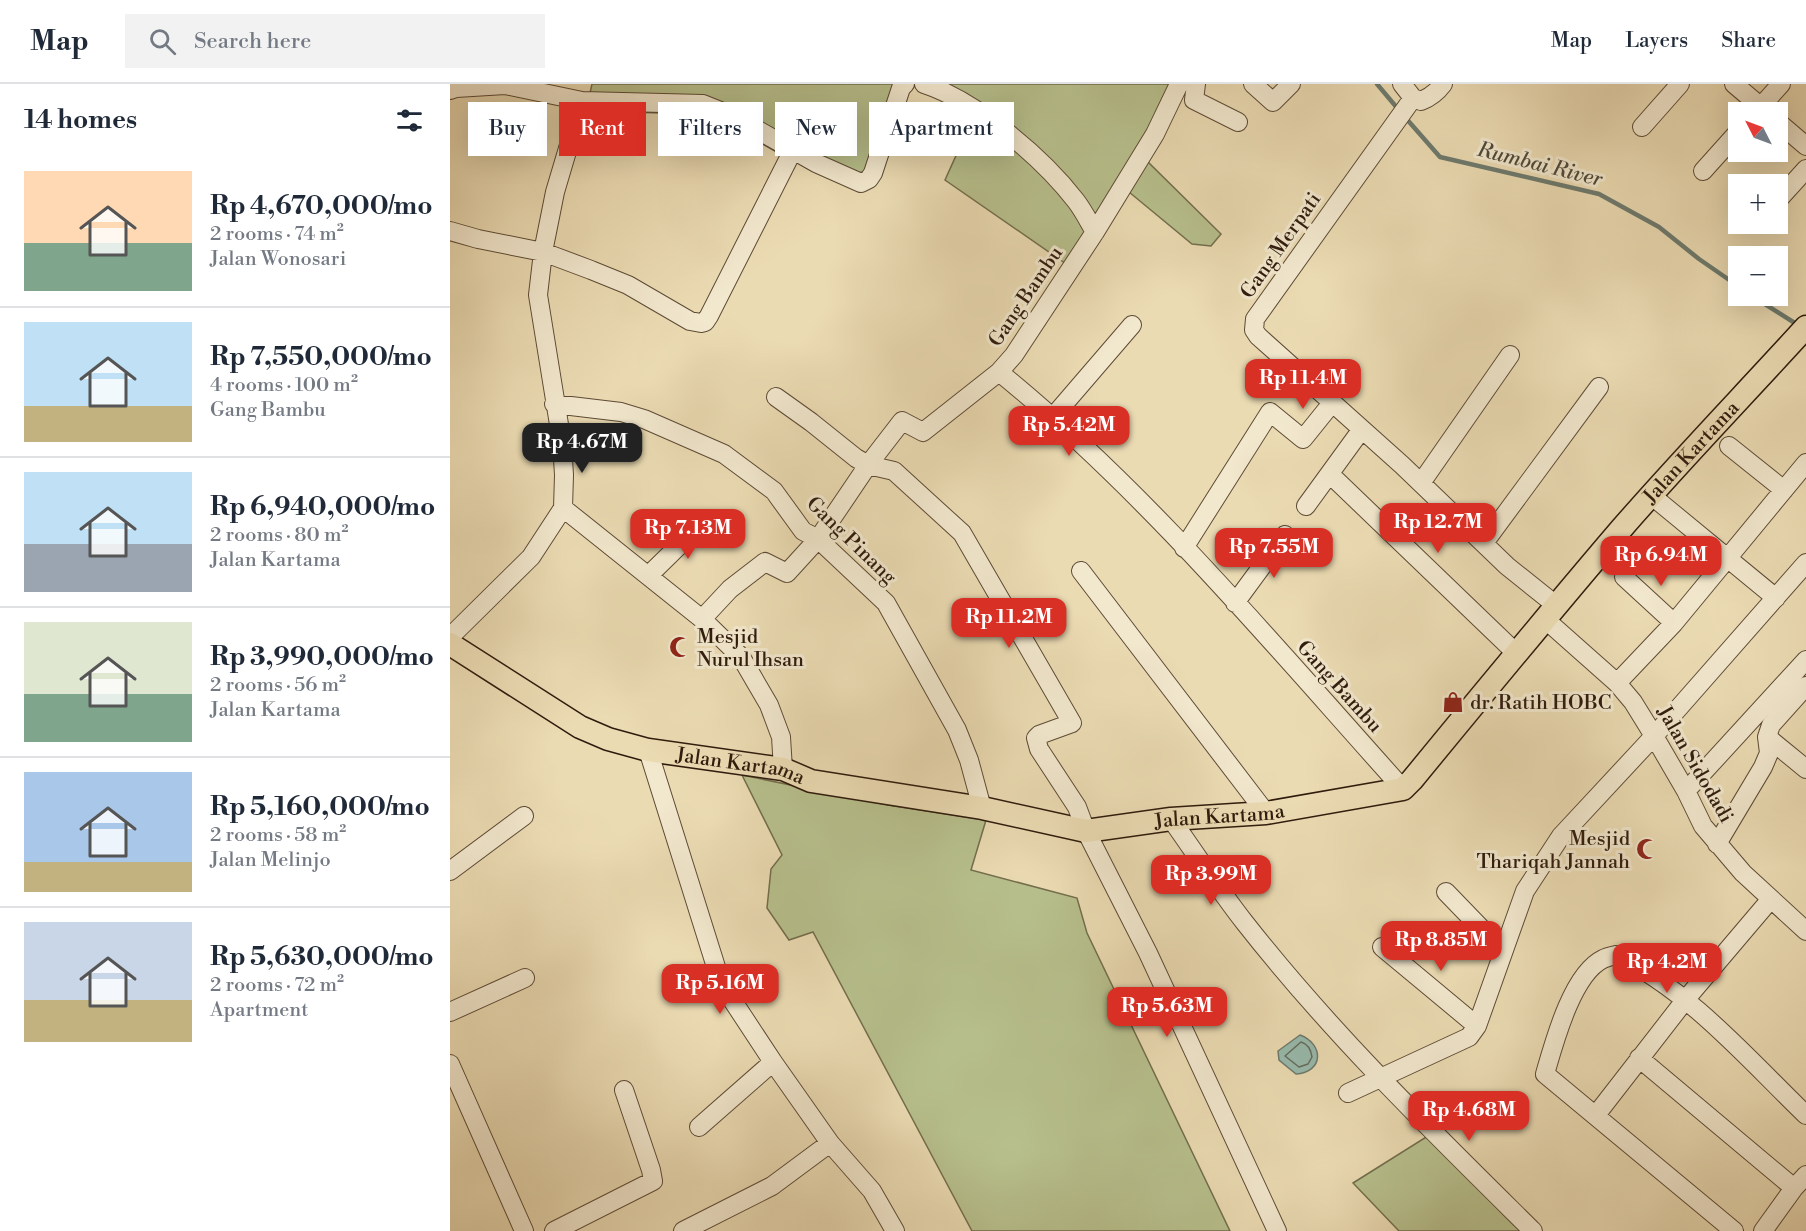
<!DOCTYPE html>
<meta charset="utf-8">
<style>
:root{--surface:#fff;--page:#f2f2f3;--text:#1f2937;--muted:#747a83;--line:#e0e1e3;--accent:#d93025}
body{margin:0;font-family:"Libre Bodoni",serif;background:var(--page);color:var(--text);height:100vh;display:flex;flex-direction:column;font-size:22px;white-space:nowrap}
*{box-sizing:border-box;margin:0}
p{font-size:20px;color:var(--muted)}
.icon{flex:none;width:33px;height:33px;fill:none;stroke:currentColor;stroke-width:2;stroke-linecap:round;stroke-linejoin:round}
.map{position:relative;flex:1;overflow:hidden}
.drawer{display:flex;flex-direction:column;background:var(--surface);width:450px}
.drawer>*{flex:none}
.top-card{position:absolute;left:18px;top:18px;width:570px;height:54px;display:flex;gap:12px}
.needle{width:39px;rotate:312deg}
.buttons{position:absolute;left:1278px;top:18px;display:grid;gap:12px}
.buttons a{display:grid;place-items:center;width:60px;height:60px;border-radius:0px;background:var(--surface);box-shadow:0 6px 24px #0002;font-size:30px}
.price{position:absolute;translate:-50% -51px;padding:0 14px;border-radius:12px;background:var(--accent);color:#fff;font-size:20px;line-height:39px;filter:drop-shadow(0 2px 3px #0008)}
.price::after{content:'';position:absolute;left:50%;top:36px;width:18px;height:14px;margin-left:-9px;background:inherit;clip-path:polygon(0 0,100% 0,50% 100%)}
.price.current{background:#222;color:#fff}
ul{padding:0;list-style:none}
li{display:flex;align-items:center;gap:18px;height:150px;padding:0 24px}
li+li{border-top:2px solid var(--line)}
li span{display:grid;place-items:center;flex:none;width:168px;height:120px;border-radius:0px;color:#555}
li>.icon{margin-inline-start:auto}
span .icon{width:72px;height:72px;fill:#fffc;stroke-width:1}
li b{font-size:26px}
h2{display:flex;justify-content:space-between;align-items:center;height:72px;padding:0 24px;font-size:26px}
.chip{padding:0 21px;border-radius:0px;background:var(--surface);box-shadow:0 6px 24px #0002;font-size:21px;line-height:54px}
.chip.current{background:var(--accent);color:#fff}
header{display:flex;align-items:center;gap:36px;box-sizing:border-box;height:84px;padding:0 30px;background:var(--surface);border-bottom:2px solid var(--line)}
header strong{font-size:28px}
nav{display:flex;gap:33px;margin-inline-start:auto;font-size:21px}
.search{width:420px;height:54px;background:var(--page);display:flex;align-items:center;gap:15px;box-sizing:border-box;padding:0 21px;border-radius:0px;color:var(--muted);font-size:22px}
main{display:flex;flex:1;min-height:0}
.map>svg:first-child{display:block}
</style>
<header>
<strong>Map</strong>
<div class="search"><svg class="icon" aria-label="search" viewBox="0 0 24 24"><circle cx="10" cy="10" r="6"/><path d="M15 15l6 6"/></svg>Search here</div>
<nav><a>Map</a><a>Layers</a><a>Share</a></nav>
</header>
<main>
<section class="drawer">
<h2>14 homes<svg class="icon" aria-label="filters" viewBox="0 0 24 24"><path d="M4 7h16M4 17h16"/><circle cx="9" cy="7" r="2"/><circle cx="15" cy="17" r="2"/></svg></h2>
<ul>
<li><span style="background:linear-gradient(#ffd9b3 60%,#7fa58c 0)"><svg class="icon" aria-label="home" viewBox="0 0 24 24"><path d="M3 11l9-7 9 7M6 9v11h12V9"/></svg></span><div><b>Rp 4,670,000/mo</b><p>2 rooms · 74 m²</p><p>Jalan Wonosari</p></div></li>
<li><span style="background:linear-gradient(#bfe0f5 70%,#c2b280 0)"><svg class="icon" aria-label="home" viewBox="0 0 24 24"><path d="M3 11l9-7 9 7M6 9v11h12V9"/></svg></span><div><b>Rp 7,550,000/mo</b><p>4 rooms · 100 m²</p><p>Gang Bambu</p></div></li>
<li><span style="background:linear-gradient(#bfe0f5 60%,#9aa5b1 0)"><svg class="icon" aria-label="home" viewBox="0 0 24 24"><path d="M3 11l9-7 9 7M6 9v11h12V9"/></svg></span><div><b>Rp 6,940,000/mo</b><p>2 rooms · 80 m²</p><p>Jalan Kartama</p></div></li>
<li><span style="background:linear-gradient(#dfe7d0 60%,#7fa58c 0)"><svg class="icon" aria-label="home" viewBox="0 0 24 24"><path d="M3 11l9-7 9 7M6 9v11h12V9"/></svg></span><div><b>Rp 3,990,000/mo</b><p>2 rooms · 56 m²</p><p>Jalan Kartama</p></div></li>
<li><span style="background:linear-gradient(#a9c7e8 75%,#c2b280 0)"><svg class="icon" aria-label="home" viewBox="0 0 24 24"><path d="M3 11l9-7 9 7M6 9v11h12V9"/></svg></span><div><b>Rp 5,160,000/mo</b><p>2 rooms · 58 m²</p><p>Jalan Melinjo</p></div></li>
<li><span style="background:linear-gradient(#c9d6e8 65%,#c2b280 0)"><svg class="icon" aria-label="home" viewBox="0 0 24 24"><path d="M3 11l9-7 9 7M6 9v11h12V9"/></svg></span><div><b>Rp 5,630,000/mo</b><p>2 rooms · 72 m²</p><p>Apartment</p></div></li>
</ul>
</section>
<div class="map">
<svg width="1356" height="1147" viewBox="0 0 1356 1147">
<rect width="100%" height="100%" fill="#ebdbb3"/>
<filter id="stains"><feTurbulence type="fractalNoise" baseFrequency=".00333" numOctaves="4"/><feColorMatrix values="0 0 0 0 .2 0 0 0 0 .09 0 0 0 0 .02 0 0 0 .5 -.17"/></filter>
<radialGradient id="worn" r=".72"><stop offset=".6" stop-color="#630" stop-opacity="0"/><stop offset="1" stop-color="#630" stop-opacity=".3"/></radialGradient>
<path fill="#b7c08d" stroke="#736e4d" stroke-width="1.5" d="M142 0H729L692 72 771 150 761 162 742 160 673 103 622 184 495 96 523 34 489 11 458 0 421 97 337 74 276 39 251 30 136 27Z
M292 691 438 721 536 736 521 786 627 814 637 849 780 1147H522L363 848 339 856 317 824 321 785 332 771Z
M981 1050 1076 1147H949L903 1099Z"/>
<path fill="#98bbae" stroke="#6e7b6e" stroke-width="1.5" d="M850 951C874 960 874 988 846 990L829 976 828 967Z"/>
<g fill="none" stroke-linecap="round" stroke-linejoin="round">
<path stroke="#646b5e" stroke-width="1.5" d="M851 958C858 960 861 966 862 973L858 980 849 983 835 972Z"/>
<path stroke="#6e7b6e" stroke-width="4.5" d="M927 0 948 25
M954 32 990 73 1149 110 1209 143 1249 175 1288 202
M1302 212 1348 241"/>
<defs>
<path id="minor" d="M474 0C526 17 592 73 626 117 633 126 639 138 645 148
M729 0 705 50 645 148 564 271 549 288C698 409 825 563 953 705
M746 0 744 16 788 38
M803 0 823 18 841 0
M952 0 963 14 805 235 804 246 808 252 952 381 1057 482 1107 522
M1284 0 1317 28
M0 6 6 4 55 1 132 17
M963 14 971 17C981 13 987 8 993 0
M1306 28 1331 0
M1328 38 1356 62
M1192 43 1230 0
M1253 87 1288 48
M1328 116 1356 85
M1305 140H1306
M0 147 28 155 93 168 141 186 178 201 240 237 251 239 255 238 259 232 343 66
M326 313 361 338 406 374 418 381 444 387 512 449 622 639 589 651 586 654 589 665 627 723 636 747 698 869 827 1147
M104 320 171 328 194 335 274 370 324 407 353 447 368 455 436 519 507 646 519 676 532 724
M602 334 682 241
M1279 362 1334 406
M886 396 1066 569
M971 399 1060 271
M1202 412 1326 514
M856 422 912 345
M113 424 252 535 291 573 319 621 331 653 333 685
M1034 459 1149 303
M734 464 820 328 853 355 882 319
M631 487 816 729
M198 492 255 436
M1174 493 1224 539
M785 519 835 451
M252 535 280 505 315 478 337 489 368 455 418 381 452 337 473 348 549 288
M1096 536 1167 599 1183 618 1204 652 1236 707 1253 742 1293 789 1356 847
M0 553 81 473 113 424 114 391 112 359 88 211 93 168 105 108 132 17 253 20 283 32 366 79 411 99 419 95 423 89 451 4 455 0
M1167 599 1224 539 1356 379
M1317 653 1356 685
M198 666 271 899 323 978 380 1059 422 1107 445 1147
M1236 707 1356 576
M721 735C746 770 769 806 795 839 882 950 983 1048 1083 1147
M1267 760 1313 683 1319 669 1317 653 1321 641 1356 602
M0 787 74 732
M996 808 1053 867
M932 863 1027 942
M0 928 75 894
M1189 974 1344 1104
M0 980 74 1147
M898 1009 1019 953 1027 942 1075 807 1111 752 1204 652 1356 479
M1146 1031 1236 915 1320 816
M249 1043 323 978
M104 1147 203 1097 201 1086 174 1006
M233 1147 322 1102 380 1059
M1284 1147 1095 990C1104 959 1122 890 1153 875 1157 873 1162 872 1166 871 1241 908 1297 974 1356 1031
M1313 1147 1344 1104 1356 1091"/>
<g id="major">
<path id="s1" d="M0 560 130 643 158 655 198 666 333 685 361 697 532 724 636 747 721 735 816 729 953 705 962 696C1031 612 1101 527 1172 444 1231 376 1295 310 1356 243"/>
</g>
</defs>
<use href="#minor" stroke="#5e4b36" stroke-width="20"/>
<use href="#major" stroke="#2f1b0d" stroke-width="25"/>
<use href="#minor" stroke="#f2e8ce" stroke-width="18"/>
<use href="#major" stroke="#ebdbb3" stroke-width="22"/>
</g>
<defs>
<symbol id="mosque-bare" viewBox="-9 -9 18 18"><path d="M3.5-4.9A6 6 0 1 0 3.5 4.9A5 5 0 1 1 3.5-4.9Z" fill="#8f2418" stroke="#f2e8ce" stroke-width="2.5" paint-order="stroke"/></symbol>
<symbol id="shop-bare" viewBox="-9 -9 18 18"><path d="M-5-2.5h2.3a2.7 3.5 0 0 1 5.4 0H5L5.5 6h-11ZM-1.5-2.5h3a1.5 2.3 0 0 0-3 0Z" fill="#8f2418" stroke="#f2e8ce" stroke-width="2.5" paint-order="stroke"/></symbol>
</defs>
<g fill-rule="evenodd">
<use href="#mosque-bare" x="215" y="548" width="30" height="30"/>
<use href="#shop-bare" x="988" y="603" width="30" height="30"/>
<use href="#mosque-bare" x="1182" y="750" width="30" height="30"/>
</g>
<g text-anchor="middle" stroke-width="6" stroke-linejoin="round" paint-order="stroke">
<g font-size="20" fill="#2f1b0d" stroke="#f2e8ce">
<text transform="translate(830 161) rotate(-55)" y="7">Gang Merpati</text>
<text transform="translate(575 212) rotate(-56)" y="7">Gang Bambu</text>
<text dy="7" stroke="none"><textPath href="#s1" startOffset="1436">Jalan Kartama</textPath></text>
<text transform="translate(402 456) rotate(44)" y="7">Gang Pinang</text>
<text transform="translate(890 602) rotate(48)" y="7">Gang Bambu</text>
<text transform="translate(1246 680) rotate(60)" y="7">Jalan Sidodadi</text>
<text dy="7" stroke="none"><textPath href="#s1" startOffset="320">Jalan Kartama</textPath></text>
<text dy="7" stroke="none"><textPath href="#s1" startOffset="807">Jalan Kartama</textPath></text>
</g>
<g font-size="20" fill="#2f1b0d" stroke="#f2e8ce" text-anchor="start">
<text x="247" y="559">Mesjid<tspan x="247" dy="23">Nurul Ihsan</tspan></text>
<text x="1020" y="625">dr. Ratih HOBC</text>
<text x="1180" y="761" text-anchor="end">Mesjid<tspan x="1180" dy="23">Thariqah Jannah</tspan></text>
</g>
<g font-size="21" font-style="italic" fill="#4e4b3d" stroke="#f2e8ce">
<text transform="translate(1090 80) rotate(14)" y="7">Rumbai River</text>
</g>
</g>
<rect width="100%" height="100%" filter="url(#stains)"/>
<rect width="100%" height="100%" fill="url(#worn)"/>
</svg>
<div class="buttons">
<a><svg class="needle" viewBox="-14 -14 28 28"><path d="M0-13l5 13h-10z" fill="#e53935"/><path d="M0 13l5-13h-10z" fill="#747a83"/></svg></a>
<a>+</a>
<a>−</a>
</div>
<b class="price" style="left:853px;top:326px">Rp 11.4M</b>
<b class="price" style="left:619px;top:373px">Rp 5.42M</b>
<b class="price current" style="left:132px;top:390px">Rp 4.67M</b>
<b class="price" style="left:988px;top:470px">Rp 12.7M</b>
<b class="price" style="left:238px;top:476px">Rp 7.13M</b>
<b class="price" style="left:824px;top:495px">Rp 7.55M</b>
<b class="price" style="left:1211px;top:503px">Rp 6.94M</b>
<b class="price" style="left:559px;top:565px">Rp 11.2M</b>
<b class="price" style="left:761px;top:822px">Rp 3.99M</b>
<b class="price" style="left:991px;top:888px">Rp 8.85M</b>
<b class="price" style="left:1217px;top:910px">Rp 4.2M</b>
<b class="price" style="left:270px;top:931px">Rp 5.16M</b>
<b class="price" style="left:717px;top:954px">Rp 5.63M</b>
<b class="price" style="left:1019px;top:1058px">Rp 4.68M</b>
<div class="top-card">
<a class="chip">Buy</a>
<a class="chip current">Rent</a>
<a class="chip">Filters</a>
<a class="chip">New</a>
<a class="chip">Apartment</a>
</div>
</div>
</main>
